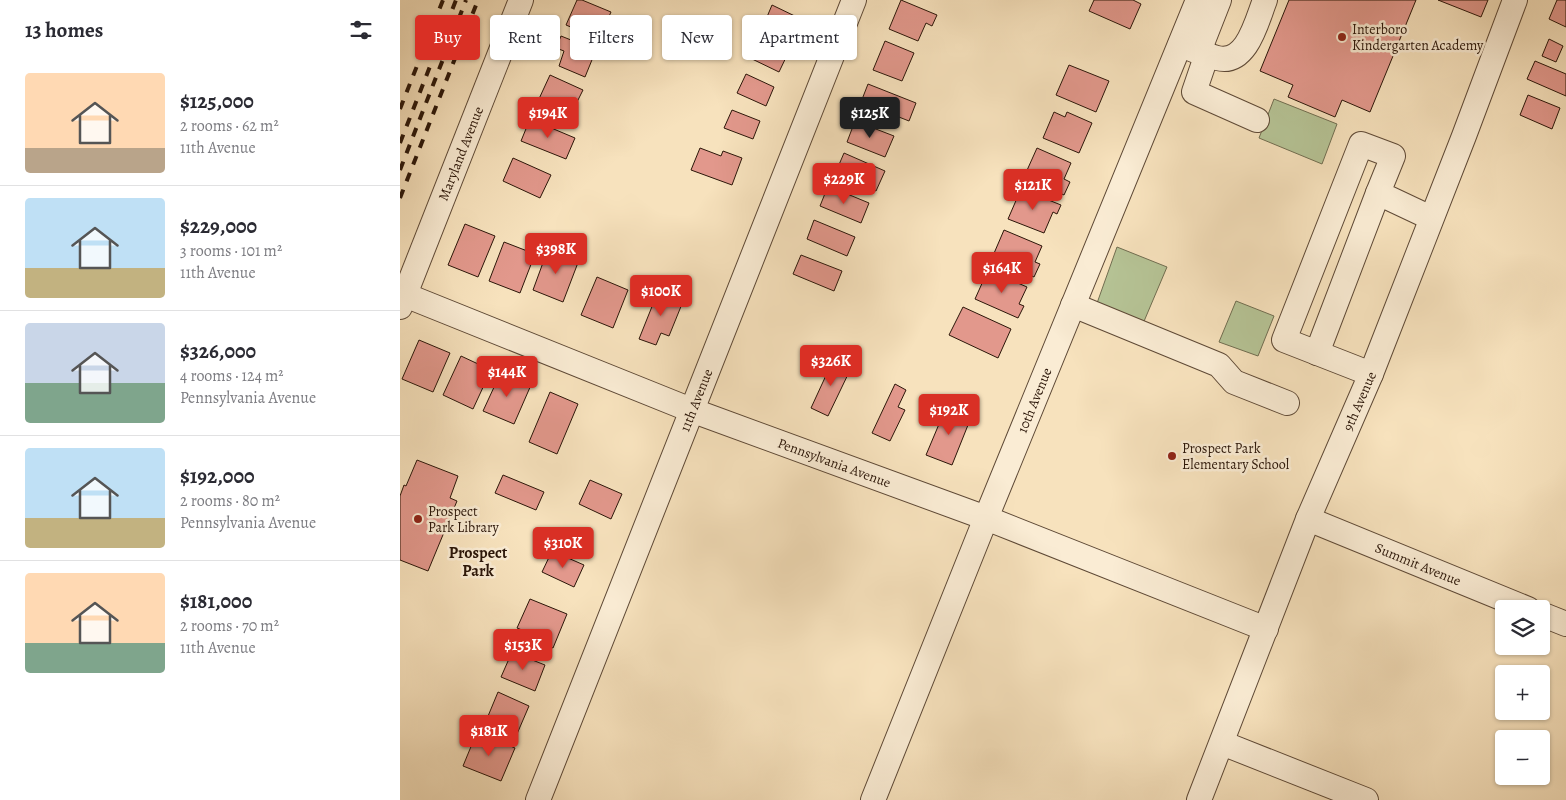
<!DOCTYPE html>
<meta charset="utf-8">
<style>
:root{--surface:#fff;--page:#f2f2f3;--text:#2b2b33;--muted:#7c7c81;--line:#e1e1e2;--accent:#d93025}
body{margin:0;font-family:Alegreya,serif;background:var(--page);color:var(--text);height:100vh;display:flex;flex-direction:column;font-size:19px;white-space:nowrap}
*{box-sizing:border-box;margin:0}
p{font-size:16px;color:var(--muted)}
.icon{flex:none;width:28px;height:28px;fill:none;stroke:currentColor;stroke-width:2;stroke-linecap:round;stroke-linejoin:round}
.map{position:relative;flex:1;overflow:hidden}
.panel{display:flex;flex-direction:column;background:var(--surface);width:400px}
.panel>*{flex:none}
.top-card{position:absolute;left:15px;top:15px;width:475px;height:45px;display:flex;gap:10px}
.fabs{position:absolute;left:1095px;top:600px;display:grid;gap:10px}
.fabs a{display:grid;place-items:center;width:55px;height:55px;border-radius:5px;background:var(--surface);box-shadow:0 1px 4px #0004;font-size:25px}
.price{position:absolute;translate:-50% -42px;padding:0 11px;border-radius:5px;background:var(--accent);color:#fff;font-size:16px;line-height:32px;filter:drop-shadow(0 1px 2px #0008)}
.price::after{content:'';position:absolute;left:50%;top:30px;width:15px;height:11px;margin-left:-8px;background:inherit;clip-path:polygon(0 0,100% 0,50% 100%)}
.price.selected{background:#222;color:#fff}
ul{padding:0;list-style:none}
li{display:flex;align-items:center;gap:15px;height:125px;padding:0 25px}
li+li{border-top:1px solid var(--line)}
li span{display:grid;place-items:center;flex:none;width:140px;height:100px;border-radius:5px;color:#555}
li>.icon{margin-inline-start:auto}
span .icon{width:60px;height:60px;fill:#fffc;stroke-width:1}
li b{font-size:21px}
h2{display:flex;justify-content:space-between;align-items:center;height:60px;padding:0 25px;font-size:21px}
.pill{padding:0 18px;border-radius:5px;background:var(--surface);box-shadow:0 1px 4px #0004;font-size:18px;line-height:45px}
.pill.selected{background:var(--accent);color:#fff}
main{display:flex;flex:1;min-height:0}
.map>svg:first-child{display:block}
</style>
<main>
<section class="panel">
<h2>13 homes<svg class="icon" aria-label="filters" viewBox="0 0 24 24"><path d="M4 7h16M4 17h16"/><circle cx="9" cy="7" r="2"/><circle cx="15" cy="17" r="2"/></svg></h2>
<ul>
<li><span style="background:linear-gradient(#ffd9b3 75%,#b9a48a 0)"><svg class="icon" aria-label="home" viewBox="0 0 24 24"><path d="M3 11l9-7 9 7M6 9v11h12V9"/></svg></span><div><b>$125,000</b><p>2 rooms · 62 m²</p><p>11th Avenue</p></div></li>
<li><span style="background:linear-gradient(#bfe0f5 70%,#c2b280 0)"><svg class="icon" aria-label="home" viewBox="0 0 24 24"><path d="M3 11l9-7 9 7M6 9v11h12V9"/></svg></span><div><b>$229,000</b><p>3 rooms · 101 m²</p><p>11th Avenue</p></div></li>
<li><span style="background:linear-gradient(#c9d6e8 60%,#7fa58c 0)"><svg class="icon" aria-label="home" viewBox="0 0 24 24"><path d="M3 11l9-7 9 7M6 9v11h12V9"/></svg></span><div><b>$326,000</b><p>4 rooms · 124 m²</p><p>Pennsylvania Avenue</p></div></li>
<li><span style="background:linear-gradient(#bfe0f5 70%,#c2b280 0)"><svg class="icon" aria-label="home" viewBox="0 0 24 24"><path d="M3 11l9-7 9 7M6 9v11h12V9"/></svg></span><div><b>$192,000</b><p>2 rooms · 80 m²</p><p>Pennsylvania Avenue</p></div></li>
<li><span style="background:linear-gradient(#ffd9b3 70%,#7fa58c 0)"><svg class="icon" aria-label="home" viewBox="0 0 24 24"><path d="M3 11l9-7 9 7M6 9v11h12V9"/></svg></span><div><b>$181,000</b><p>2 rooms · 70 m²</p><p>11th Avenue</p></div></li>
</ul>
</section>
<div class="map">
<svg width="1166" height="800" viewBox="0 0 1166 800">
<rect width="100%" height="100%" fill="#f7e2bd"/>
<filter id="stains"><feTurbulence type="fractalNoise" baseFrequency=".004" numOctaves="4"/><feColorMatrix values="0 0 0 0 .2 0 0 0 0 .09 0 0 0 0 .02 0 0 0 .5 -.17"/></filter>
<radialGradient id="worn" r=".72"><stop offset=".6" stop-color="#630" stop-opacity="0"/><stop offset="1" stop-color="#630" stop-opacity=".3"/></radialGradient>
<path fill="#b6c496" stroke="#706d50" d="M874 99 937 124 922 164 859 138Z
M717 247 767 267 742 326 696 306Z
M836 301 874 316 858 356 819 342Z"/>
<path fill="#e2988c" stroke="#2b1609" d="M177 0H182L211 12 199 39 166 25Z
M501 0 537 15 532 26 526 23 518 41 489 29Z
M694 0H733L741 4 730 29 689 11Z
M889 0H1016L970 112 942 100 935 117 888 97 893 85 860 71Z
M1038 0H1088L1081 17Z
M1157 0H1166V27L1149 19Z
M372 5 401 19 393 37 364 24Z
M161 36 196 50 185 77 159 66 164 51 156 48Z
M361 36 390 49 379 72 350 58Z
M1149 39 1163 46 1156 62 1142 56Z
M485 41 514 53 502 81 473 70Z
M1135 61 1166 74V96L1127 79Z
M669 65 709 81 696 112 656 95Z
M346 74 374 87 366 106 337 93Z
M150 75 183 90 170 116 138 101Z
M468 84 516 103 509 121 461 102Z
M1128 95 1160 108 1152 129 1120 115Z
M332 110 360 121 353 139 324 128Z
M654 112 665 117 667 112 692 123 679 153 643 138Z
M130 119 175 138 166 159 121 141Z
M455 121 494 136 485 157 447 142Z
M300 148 321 156 323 151 342 158 332 185 291 170Z
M637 148 671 163 664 179 670 182 664 195 624 177Z
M444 153 485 171 476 191 435 174Z
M113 158 151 175 140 198 103 181Z
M428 186 469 203 461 223 420 206Z
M621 189 661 205 657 214 653 212 644 233 608 219Z
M414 220 455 237 447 256 407 239Z
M65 224 95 236 78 277 48 265Z
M604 230 642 246 635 262 640 264 634 277 592 258Z
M104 242 135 254 120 293 89 281Z
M148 249 179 260 163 302 133 290Z
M401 255 442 271 434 291 393 274Z
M588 270 627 287 619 304 624 306 618 318 575 299Z
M197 277 228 290 213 328 181 315Z
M259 289 284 299 269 336 261 333 256 345 239 339Z
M563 307 611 329 598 358 549 335Z
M19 340 50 353 33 392 2 379Z
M61 356 91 370 73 409 43 395Z
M434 358 452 366 428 416 411 408Z
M101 372 131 385 114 424 83 411Z
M495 384 506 390 498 407 505 410 490 441 472 433Z
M150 392 178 404 157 454 129 442Z
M549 406 572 415 552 465 526 455 542 417 544 418Z
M17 460 58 476 50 498 57 501 28 571 0 560V496L4 485 6 486Z
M103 475 144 492 136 510 95 493Z
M190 480 222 494 211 519 179 504Z
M152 551 184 565 174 587 142 572Z
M130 599 167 614 153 648 137 641 139 637 117 628Z
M112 652 145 665 135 691 101 677Z
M98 692 129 706 117 734 86 721Z
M77 732 115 748 101 781 63 766Z"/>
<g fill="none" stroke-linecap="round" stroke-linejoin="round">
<defs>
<g id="minor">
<path d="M780 45C792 49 805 55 817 58 847 66 857 20 865 0"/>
<path d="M799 51 819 0"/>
<path d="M807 54 794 92 857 120"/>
<path id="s1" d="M5 295 291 410 586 518 866 629"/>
<path d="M673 305 819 365 834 382 887 403"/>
<path id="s2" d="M0 307 121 0"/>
<path d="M917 353 978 193"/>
<path d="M971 374 884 340 961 144 993 156 978 193 1031 218"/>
<path id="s3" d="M908 519 1128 609"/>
<path d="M1141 614 1166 624"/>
<path d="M822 743 966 800"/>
<path id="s4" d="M138 800 454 0"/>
<path id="s5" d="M473 800 586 518 798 0"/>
<path id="s6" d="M799 800 908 519 971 374 1064 136 1115 0"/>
</g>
</defs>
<use href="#minor" stroke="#5e4936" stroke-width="26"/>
<use href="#minor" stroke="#faecd4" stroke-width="24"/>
<path stroke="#2b1609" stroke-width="4" stroke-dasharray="9 9" stroke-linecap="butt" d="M0 109 43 0
M0 143 56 0
M0 170 66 0
M0 198 78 0"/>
</g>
<g fill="#8f2418" stroke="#faecd4" stroke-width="2">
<circle cx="942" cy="37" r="5"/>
<circle cx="772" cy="456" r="5"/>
<circle cx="18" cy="519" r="5"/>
</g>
<g text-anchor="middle" stroke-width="5" stroke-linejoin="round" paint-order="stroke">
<g font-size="14" fill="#2b1609" stroke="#faecd4" text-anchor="start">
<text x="952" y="34">Interboro<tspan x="952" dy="16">Kindergarten Academy</tspan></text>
<text x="782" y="453">Prospect Park<tspan x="782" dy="16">Elementary School</tspan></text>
<text x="28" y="516">Prospect<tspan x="28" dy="16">Park Library</tspan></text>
</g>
<g font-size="14" fill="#2b1609" stroke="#faecd4">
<text dy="5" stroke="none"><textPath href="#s2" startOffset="165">Maryland Avenue</textPath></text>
<text dy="5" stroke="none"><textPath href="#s5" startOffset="431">10th Avenue</textPath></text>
<text dy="5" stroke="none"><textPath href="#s4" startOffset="430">11th Avenue</textPath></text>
<text dy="5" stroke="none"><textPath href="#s6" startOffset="430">9th Avenue</textPath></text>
<text dy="5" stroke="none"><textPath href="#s1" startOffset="461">Pennsylvania Avenue</textPath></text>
<text dy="5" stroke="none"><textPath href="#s3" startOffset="119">Summit Avenue</textPath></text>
</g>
<g font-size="16" font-weight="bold" fill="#2b1609" stroke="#faecd4">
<text x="78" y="558">Prospect<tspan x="78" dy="18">Park</tspan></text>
</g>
</g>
<rect width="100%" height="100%" filter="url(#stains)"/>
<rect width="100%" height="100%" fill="url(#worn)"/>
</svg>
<div class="fabs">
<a><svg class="icon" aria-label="layers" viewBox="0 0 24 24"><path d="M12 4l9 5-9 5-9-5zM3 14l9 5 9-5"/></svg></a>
<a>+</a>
<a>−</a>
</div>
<b class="price" style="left:148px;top:139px">$194K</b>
<b class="price selected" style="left:470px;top:139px">$125K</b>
<b class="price" style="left:444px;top:205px">$229K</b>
<b class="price" style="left:633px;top:211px">$121K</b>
<b class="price" style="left:156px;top:275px">$398K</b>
<b class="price" style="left:602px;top:294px">$164K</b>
<b class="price" style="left:261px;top:317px">$100K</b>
<b class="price" style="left:431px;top:387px">$326K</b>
<b class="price" style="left:107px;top:398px">$144K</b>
<b class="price" style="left:549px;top:436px">$192K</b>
<b class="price" style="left:163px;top:569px">$310K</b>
<b class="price" style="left:123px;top:671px">$153K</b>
<b class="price" style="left:89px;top:757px">$181K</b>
<div class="top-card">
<a class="pill selected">Buy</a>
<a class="pill">Rent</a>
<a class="pill">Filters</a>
<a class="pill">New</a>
<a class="pill">Apartment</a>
</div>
</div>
</main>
